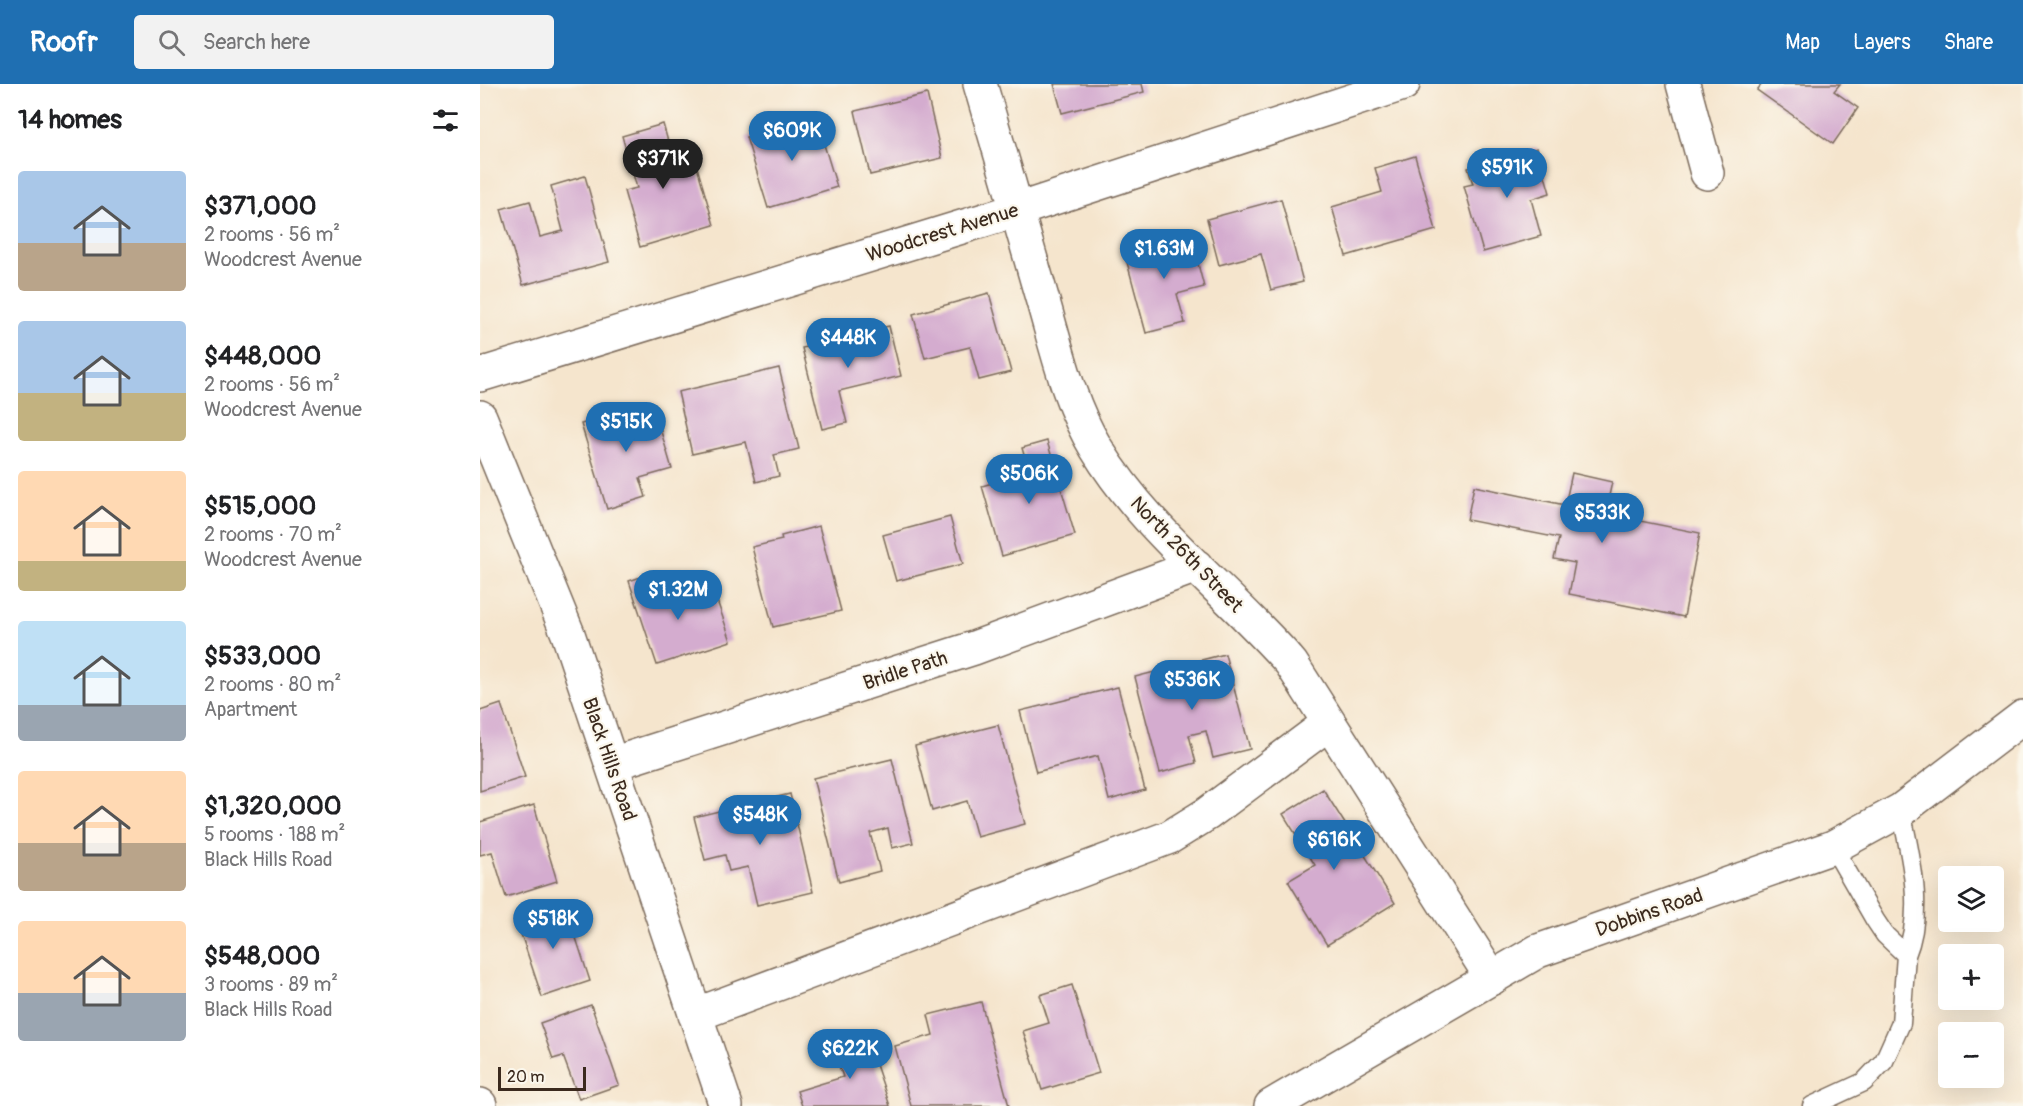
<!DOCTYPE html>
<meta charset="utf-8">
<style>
:root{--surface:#fff;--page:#f2f2f2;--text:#202124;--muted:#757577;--accent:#1f6fb2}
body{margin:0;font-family:Pangolin,sans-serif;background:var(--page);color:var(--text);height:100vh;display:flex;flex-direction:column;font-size:22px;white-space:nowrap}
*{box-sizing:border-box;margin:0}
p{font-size:20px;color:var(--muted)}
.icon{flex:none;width:33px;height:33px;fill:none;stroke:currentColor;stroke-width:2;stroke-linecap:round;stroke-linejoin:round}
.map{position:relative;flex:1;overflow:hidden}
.details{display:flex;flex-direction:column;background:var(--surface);width:480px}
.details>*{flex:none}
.controls{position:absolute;left:1458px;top:782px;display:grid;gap:12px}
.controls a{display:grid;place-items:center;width:66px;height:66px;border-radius:6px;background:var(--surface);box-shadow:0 6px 24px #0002;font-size:30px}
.scale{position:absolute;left:18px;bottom:15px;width:88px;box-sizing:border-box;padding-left:6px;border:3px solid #3b2a1e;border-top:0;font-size:16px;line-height:21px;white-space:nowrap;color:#3b2a1e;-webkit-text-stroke:4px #fbf7ec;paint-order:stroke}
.price{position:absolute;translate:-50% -51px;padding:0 14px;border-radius:21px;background:var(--accent);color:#fff;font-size:20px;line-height:39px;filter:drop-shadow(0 2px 3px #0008)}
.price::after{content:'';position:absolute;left:50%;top:36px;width:18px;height:14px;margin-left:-9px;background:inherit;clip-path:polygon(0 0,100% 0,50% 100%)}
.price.selected{background:#222;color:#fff}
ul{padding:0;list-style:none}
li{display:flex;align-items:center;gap:18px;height:150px;padding:0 18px}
li span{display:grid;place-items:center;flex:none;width:168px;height:120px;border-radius:6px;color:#555}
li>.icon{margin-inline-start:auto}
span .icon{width:72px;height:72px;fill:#fffc;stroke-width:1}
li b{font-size:26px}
h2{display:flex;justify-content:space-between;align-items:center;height:72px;padding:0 18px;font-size:26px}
header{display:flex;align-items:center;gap:36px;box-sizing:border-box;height:84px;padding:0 30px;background:var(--accent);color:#fff}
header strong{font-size:28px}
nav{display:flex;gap:33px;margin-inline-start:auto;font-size:21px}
.search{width:420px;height:54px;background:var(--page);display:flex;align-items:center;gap:15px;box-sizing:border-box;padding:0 21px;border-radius:6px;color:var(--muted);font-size:22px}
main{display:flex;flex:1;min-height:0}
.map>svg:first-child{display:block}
</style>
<header>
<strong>Roofr</strong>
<div class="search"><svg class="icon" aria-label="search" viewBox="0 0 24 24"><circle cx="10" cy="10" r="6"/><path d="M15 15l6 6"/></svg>Search here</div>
<nav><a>Map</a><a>Layers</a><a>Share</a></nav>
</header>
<main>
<section class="details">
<h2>14 homes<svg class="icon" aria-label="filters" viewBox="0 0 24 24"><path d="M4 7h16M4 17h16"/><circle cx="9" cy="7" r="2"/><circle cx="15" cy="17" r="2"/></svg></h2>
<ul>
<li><span style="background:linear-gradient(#a9c7e8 60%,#b9a48a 0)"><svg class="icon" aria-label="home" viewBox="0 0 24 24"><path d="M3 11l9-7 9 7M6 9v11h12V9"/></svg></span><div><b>$371,000</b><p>2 rooms · 56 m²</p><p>Woodcrest Avenue</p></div></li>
<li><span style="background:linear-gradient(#a9c7e8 60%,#c2b280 0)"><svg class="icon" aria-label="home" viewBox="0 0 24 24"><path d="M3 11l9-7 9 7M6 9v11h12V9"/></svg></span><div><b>$448,000</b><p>2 rooms · 56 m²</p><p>Woodcrest Avenue</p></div></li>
<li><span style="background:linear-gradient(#ffd9b3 75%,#c2b280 0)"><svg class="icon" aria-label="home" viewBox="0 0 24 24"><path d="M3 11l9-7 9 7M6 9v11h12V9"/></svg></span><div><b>$515,000</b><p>2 rooms · 70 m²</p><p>Woodcrest Avenue</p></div></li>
<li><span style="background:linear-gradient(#bfe0f5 70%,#9aa5b1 0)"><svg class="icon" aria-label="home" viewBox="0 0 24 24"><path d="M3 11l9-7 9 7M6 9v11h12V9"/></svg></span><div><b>$533,000</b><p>2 rooms · 80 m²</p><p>Apartment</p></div></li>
<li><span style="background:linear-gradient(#ffd9b3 60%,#b9a48a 0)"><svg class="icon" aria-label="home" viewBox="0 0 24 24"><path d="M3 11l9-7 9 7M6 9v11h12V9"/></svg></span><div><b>$1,320,000</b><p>5 rooms · 188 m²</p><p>Black Hills Road</p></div></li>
<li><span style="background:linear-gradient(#ffd9b3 60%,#9aa5b1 0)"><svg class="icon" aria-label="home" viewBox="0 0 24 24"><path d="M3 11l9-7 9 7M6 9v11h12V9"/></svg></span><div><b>$548,000</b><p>3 rooms · 89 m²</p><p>Black Hills Road</p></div></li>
</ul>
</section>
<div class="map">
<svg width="1543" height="1022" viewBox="0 0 1543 1022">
<rect width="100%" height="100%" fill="#fbf7ec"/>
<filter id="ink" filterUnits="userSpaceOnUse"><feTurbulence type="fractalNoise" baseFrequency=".0167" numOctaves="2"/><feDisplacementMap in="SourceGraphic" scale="12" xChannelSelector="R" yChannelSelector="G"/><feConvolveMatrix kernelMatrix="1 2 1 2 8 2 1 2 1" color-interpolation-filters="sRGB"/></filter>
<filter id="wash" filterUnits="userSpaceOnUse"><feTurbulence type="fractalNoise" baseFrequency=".008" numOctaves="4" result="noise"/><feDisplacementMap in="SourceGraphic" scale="24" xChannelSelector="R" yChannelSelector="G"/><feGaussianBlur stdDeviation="1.35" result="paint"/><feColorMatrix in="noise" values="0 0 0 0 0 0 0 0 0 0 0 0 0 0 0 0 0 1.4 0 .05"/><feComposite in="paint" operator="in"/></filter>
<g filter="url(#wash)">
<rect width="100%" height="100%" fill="#f5e5cd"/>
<g id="blocks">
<path fill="#d4accf" d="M574 0H662L664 8 582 29Z
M1282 0H1360L1354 7 1378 24 1353 60 1277 6Z
M447 10 462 74 390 91 375 27Z
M335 31 357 103 288 124 266 53Z
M183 40 197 89 217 83 234 141 160 163 144 107 157 104 142 52Z
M1057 64 1070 109 1051 115 1061 152 1003 168 984 102 993 100 988 84Z
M935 72 956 146 866 172 852 123 902 108 895 84Z
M105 92 129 178 43 201 21 125 50 117 60 153 83 147 71 102Z
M801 115 823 198 791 206 781 170 739 181 727 135Z
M710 149 724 203 697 210 705 239 666 249 644 167Z
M509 209 531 288 499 296 490 263 445 274 433 230Z
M409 242 421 292 359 307 367 339 342 345 322 264Z
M299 284 319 365 294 371 299 392 276 398 266 358 212 370 198 308Z
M173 320 192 385 160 394 166 413 127 425 101 340Z
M567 357 595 451 522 472 502 402 549 388 542 364Z
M1092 389 1132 398 1127 421 1153 425 1150 435 1220 449 1204 533 1089 510 1095 479 1074 475 1079 454 987 436 994 402 1085 421Z
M470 433 483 480 416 497 403 451Z
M339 442 361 527 293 543 272 463 302 456 301 452Z
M178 487 190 523 234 508 251 557 177 581 149 497Z
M745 570 770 665 733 674 726 647 709 651 716 679 680 689 655 593Z
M638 603 665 706 629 716 618 672 556 688 540 627Z
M21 620 45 693 0 707V627Z
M518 641 545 740 497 753 487 717 452 727 435 662Z
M412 675 433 759 412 764 408 744 390 749 400 787 359 798 333 694Z
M843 705 915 819 847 861 808 797 835 781 803 730Z
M310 710 333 808 277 821 268 783 249 787 245 771 225 776 214 733Z
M54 721 77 797 26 813 12 768 0 771V738Z
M85 820 110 897 62 913 36 835Z
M592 901 619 989 562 1006 543 947 569 939 560 911Z
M501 918 529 1022H431L415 962 453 951 448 931Z
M111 921 139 1001 99 1015 83 972 73 975 60 939Z
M386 951 410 1022H322L317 1007 363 993 352 962Z"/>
</g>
</g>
<g filter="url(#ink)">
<use href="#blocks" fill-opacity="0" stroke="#7c6b5b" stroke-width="1.5"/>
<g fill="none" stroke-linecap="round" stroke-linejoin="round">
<defs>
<path id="service" d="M1353 763 1395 836 1405 851 1426 871
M1332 1022 1384 998 1404 977 1421 939 1426 871C1445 825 1430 772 1421 726"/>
<path id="minor" d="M500 0C521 71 542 143 562 214 577 265 588 318 616 364 666 447 748 507 811 579L1012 894
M1203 0 1227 89
M0 291 537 126 923 0
M0 333 88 550 246 1022
M132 680 494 564 716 482
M215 931 690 753 727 730 849 639
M0 1021V1022"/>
<path id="tertiary" d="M791 1022 1058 867 1353 763 1421 726 1543 633"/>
</defs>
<use href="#service" stroke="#7c6b5b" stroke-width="21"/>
<use href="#minor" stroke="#7c6b5b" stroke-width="36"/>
<use href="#tertiary" stroke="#7c6b5b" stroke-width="36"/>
<use href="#service" stroke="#fff" stroke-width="18"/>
<use href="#minor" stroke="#fff" stroke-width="33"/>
<use href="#tertiary" stroke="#fff" stroke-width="33"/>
</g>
</g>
<g text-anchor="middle" stroke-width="4.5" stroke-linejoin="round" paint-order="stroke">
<g font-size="20" fill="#3b2a1e" stroke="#fbf7ec">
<text transform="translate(462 148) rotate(-17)" y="7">Woodcrest Avenue</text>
<text transform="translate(707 470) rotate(46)" y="7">North 26th Street</text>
<text transform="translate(425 586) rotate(-18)" y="7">Bridle Path</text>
<text transform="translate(130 675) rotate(71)" y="7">Black Hills Road</text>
<text transform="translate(1169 828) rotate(-19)" y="7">Dobbins Road</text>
</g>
</g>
</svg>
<div class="controls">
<a><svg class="icon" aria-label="layers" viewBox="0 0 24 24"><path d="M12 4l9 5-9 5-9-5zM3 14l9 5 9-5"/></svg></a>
<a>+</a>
<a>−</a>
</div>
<div class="scale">20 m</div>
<b class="price" style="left:312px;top:78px">$609K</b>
<b class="price selected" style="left:183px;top:106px">$371K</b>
<b class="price" style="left:1027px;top:115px">$591K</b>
<b class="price" style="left:684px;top:196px">$1.63M</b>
<b class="price" style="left:368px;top:285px">$448K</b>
<b class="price" style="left:146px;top:369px">$515K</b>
<b class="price" style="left:549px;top:421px">$506K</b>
<b class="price" style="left:1122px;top:460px">$533K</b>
<b class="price" style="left:198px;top:537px">$1.32M</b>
<b class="price" style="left:712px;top:627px">$536K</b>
<b class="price" style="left:280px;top:762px">$548K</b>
<b class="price" style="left:854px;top:787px">$616K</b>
<b class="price" style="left:73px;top:866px">$518K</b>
<b class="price" style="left:370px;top:996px">$622K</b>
</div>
</main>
